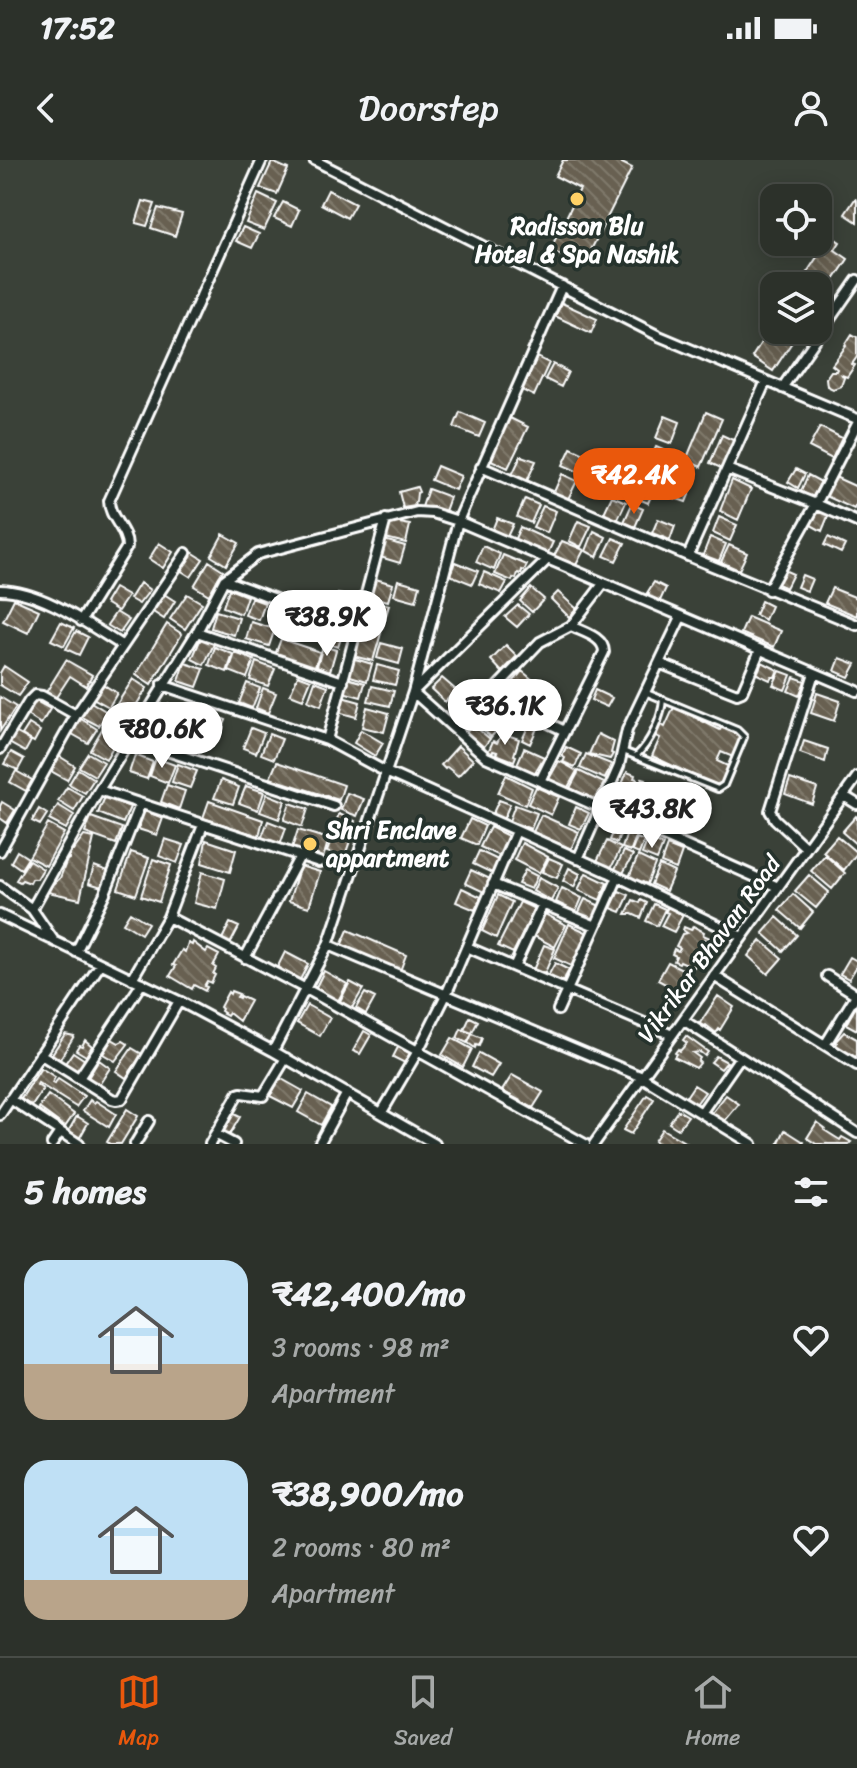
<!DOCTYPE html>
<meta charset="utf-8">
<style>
:root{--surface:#2c312a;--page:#383d36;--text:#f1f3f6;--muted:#a6a9a8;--line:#484c47;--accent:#ea580c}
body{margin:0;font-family:Sriracha,sans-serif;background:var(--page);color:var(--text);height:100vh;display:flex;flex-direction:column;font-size:30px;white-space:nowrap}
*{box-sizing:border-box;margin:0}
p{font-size:26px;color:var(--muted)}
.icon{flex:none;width:44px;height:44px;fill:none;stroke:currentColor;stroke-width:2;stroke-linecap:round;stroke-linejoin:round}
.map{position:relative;height:984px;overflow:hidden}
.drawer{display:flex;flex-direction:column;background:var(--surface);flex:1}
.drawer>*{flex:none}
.fabs{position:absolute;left:760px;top:24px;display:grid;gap:16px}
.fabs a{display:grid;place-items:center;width:72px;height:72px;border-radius:16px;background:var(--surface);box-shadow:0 4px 20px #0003,0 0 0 2px var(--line);font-size:40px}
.price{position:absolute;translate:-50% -68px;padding:0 18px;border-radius:28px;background:#fff;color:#222;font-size:26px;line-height:52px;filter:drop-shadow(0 2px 4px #0008)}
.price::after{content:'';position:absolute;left:50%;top:48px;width:24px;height:18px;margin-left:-12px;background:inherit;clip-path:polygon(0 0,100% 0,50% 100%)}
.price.on{background:var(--accent);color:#fff}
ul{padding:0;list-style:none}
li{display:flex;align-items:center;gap:24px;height:200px;padding:0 24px}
li span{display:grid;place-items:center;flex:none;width:224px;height:160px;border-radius:24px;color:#555}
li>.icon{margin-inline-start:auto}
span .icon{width:96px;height:96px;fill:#fffc;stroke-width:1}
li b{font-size:34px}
h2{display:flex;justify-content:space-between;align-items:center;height:96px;padding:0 24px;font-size:34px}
.status{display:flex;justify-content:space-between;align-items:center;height:56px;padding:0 40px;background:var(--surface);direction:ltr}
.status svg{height:22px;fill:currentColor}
header{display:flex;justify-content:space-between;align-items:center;height:104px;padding:0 24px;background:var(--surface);font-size:36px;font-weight:600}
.menu{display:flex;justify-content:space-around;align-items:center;height:112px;border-top:2px solid var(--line);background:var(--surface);font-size:22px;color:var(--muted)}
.menu a{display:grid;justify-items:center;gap:4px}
.menu .on{color:var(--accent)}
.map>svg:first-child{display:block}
</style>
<div class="status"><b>17:52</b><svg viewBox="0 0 49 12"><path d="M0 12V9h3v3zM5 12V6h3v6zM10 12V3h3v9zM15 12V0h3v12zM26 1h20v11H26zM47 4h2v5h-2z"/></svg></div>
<header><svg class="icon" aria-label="back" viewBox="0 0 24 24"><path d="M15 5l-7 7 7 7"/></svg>Doorstep<svg class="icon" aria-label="person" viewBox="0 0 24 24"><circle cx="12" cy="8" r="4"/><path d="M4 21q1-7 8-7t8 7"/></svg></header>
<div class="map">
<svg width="857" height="984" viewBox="0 0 857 984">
<defs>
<pattern id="building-back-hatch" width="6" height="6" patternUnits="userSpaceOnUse" patternTransform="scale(2)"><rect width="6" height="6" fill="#686151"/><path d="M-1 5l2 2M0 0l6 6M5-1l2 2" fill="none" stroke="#7f796b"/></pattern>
</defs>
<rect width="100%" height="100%" fill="#3a4138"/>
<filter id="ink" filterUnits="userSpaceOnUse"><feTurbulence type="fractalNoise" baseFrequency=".0125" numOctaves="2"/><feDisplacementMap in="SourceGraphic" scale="16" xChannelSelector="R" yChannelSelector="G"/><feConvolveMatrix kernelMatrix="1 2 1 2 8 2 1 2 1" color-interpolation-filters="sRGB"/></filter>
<g filter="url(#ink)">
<path fill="url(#building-back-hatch)" stroke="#fff" stroke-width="2" d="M563 0H616L632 8 583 106 550 90 580 29 555 16Z
M272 2 288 9 277 34 260 28Z
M328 30 355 44 347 58 321 44Z
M258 34 277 43 264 70 246 63Z
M855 39 857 40V62L845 54Z
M143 41 155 44 147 66 136 63Z
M283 42 299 50 292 66 274 58Z
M158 48 182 54 175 76 151 68Z
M243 67 259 74 252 88 236 81Z
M831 76 840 82 835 90 848 99 822 138 831 143 818 163V126H798Z
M562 143 597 159 591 173 555 156Z
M774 162V170H800L773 211 752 197Z
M852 174 857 177V197L852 204 855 205 847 217 842 215 844 218 841 226 833 229 827 226 826 218 831 211H836L837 209 832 205 846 186 845 185Z
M537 197 549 203 534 236 522 230Z
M553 204 568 212 561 227 545 219Z
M460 252 485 263 479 277 454 267Z
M706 252 722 259 701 307 686 300Z
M665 256 680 262 672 284 656 278Z
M510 258 528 267 508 308 489 299Z
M820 267 842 278 832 299 809 287Z
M722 275 735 281 723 309 710 303Z
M656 287 668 292 660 310 648 305Z
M571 288 589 296 581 313 563 305Z
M521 296 536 301 527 321 512 315Z
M437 306 461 316 455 330 431 320Z
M796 309 805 314 798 328 788 322Z
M623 313 635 318 628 335 615 329Z
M562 314 577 321 567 341 553 334Z
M808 315 821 322 812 338 801 331Z
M835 317 857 327V343L854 349 826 336Z
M642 319 656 325 648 343 634 337Z
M732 320 751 329 738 360 720 351Z
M674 322 691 330 686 342 668 336Z
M417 327 419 332 417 333 416 342 414 343 415 346 403 348 399 332Z
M428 329 450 337 444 354 422 347Z
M612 336 626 342 617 361 603 355Z
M525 339 539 345 531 363 517 357Z
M632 344 643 349 635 367 624 362Z
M543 346 556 351 547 373 533 367Z
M818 349 829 354 822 371 811 365Z
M719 357 737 365 730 381 713 373Z
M497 358 513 364 506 379 491 373Z
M658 359 675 366 670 380 652 373Z
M389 361 410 365 406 383 385 378Z
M578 361 591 366 581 387 569 381Z
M520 367 553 382 546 397 513 383Z
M594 371 606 377 597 397 586 391Z
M223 374 239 383 226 405 211 396Z
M710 377 726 384 719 401 703 395Z
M828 377 845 385 841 393 824 385Z
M613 378 625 383 616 401 604 396Z
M384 380 405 386 400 403 380 397Z
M562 381 584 390 576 405 554 396Z
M159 383 173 392 163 408 149 399Z
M729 385 747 393 739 410 721 402Z
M483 386 500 394 494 410 476 402Z
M192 392 203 399 191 417 180 410Z
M503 395 527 405 524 411 522 410 521 414 518 413 516 419 513 418 512 421 495 414Z
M209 401 223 410 209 435 194 426Z
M455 402 478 411 472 424 450 415Z
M784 410 793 414 786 428 777 424Z
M484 412 507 422 501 433 479 424Z
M802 415 812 419 807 431 797 427Z
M372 418 393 424 388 441 368 436Z
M398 420 420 426 416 441 394 435Z
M654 422 666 428 659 443 647 437 649 433H647Z
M140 423 150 430 139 444 130 439Z
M114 428 128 436 118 451 105 443Z
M531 428 544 439 532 452 520 441Z
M832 428 857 438V456L825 443Z
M229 429 247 436 241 454 223 447Z
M558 432 577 449 569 457 551 439Z
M164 434 175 441 164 459 153 452Z
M187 434 202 443 185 469 170 459Z
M338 434 353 437 347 458 333 454Z
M251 438 265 443 259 460 245 455Z
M14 439 39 450 28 473 3 461Z
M369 440 389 445 373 501 353 496Z
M761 441 771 446 765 460 755 455Z
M518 445 529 454 517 467 505 457Z
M216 451 239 458 234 475 211 468Z
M116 452 129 460 120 473 107 465Z
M308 456 344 469 338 487 301 475Z
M748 457 781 471 774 487 741 473Z
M61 462 74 468 64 486 51 480Z
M251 462 275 469 269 486 246 479Z
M167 464 182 474 151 525 136 515Z
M76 471 88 477 79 495 66 489Z
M201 478 214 484 204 505 192 499Z
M281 479 320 492 314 508 275 495Z
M381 483 403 489 399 504 377 498Z
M506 485 517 496 502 512 491 500Z
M323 486 336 490 330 511 317 506Z
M215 487 233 494 227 512 209 505Z
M235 493 254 500 247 518 229 511Z
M352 498 372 504 367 521 347 515Z
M840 498 856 504 849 517 835 511Z
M66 500 92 515 86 526 70 516 55 539 45 534Z
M256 502 275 509 268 526 250 520Z
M762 502 778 510 775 517H772L770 520 757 514Z
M185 503 204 509 197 527 179 521Z
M377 505 399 511 395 525 373 520Z
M4 506 28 522 18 536 0 525V513Z
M522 511 534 521 517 541 505 532Z
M780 511 791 515 785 530 773 525Z
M298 515 311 520 303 539 290 534Z
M794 517 805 521 799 536 788 531Z
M347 518 365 523 361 537 343 532Z
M442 518 456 530 445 542 431 529Z
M133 519 147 528 126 561 112 552Z
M315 521 328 526 321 546 308 541Z
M101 523 117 533 109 547 93 538Z
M247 523 260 528 252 548 239 543Z
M372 526 394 531 390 546 368 541Z
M263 528 276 533 268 553 256 548Z
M595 530 612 538 607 547 591 540Z
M817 533 840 541 834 561 811 553Z
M0 537 16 547 0 571Z
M342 537 360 542 356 557 338 552Z
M34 540 50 549 41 564 25 554Z
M91 542 107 552 99 566 82 557Z
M495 542 509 553 501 564 487 552Z
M169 544 187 550 181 568 163 561Z
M367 547 389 553 384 572 362 567Z
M674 547 720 570 722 567 743 577 733 597 721 592 717 601 730 607 720 628 652 596 660 578 652 574 657 563 665 567Z
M194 549 207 554 199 574 186 569Z
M213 555 226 560 218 580 205 575Z
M482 555 498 569 491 577 476 563Z
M109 557 125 566 106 599 90 590Z
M81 559 97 569 88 583 72 574Z
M531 560 539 564 530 584 522 580Z
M29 564 40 571 34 582 22 575Z
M472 564 490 579 482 589 464 575Z
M251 568 264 573 256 593 243 588Z
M176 570 194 576 188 594 169 587Z
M361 570 383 583 375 596 354 583Z
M15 572 31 581 25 592 9 583Z
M502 573 519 579 514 595 516 596 514 601 496 594 497 592 493 591 492 594 488 592 493 581 497 583Z
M269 574 282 579 274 599 261 594Z
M598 574 614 582 611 593 613 594 610 599 589 594Z
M804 581 828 589 825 602 800 593Z
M458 586 473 600 458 616 447 607 445 609 441 605Z
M566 587 581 594 575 607 563 602 565 598 562 596Z
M524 588 544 597 534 614 516 607Z
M11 592 24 599 18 610 4 604Z
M88 593 104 602 95 616 79 607Z
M586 594 611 604 605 619 580 608Z
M135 595 153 602 147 619 129 613Z
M59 596 75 606 67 620 51 611Z
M156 598 175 605 168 623 150 616Z
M559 601 577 611 567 629 549 619Z
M277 602 344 625 339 640 270 618Z
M178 604 197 611 190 628 172 622Z
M78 609 94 619 85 633 69 624Z
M16 611 32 620 26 631 10 622Z
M579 611 604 623 595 640 570 628Z
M627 612 635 615 634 618 637 619 635 625 638 627 642 618 646 619 639 637 620 629Z
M506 615 532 628 525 645 498 633Z
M790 619 817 628 812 644 785 634Z
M221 620 239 627 233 644 214 638Z
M167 625 185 631 179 649 161 642Z
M246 626 264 632 258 650 239 643Z
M67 627 83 636 74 651 58 641Z
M536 627 559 637 551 655 528 644Z
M617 631 629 636 623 651 611 646Z
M347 633 364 639 357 656 341 650Z
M267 634 285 641 279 659 260 652Z
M105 637 130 647 123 663 98 653Z
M499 640 510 644 503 660 492 655Z
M209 641 263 660 259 676 203 658Z
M2 642 15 650 7 663 0 658V646Z
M290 643 308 649 302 667 284 660Z
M58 645 74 655 66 669 49 660Z
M515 645 537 653 531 669 509 661Z
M576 647 589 653 581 669 569 664Z
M39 649 47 654 40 665 32 661Z
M145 651 163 658 157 675 138 669Z
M339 654 355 661 349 678 332 672Z
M541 655 579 672 571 689 533 672Z
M856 656 857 657V685L842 672Z
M91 657 122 668 116 684 85 673Z
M470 659 485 666 477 685 461 678Z
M268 661 286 668 280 685 261 679Z
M48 664 64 673 46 706 29 697Z
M616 666 622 669 617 683 610 680Z
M490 667 510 677 500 696 480 687Z
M298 670 329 679 323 698 292 688Z
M628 670 637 673 631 691 622 688Z
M333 675 350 681 344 698 327 692Z
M84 676 94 678 80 739 48 732 50 724 53 725 60 718 67 700 69 699 70 691H73Z
M837 676 857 693 844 710 823 692Z
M637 678 644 681 639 694 632 691Z
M165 679 184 685 177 703 159 696Z
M648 679 663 685 657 700 642 694Z
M206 680 236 690 230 712 202 703Z
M607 681 621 688 610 710 596 703Z
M522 683 548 697 539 713 514 700Z
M667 686 682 692 676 709 661 703Z
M17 691 28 698 21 709 11 702Z
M479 691 498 700 492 713 473 704Z
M624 691 633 695 622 715 614 711Z
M131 692 149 698 136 735 118 729Z
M825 695 845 713 832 729 811 711Z
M638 696 655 704 647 724 629 717Z
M549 698 563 704 557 718 542 712Z
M153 699 171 705 159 742 141 736Z
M29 700 43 709 37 719H32L30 723 22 720 20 722 16 720Z
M659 705 674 712 666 731 651 724Z
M94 706 111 712 105 728 89 723Z
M300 706 320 712 309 747 289 741Z
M569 708 580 714 574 727 563 721Z
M471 710 490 719 484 732 465 723Z
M525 710 537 716 531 729 518 724Z
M202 712 225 719 217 749 194 743Z
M586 713 607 723 600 740 578 730Z
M809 715 829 732 816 748 795 731Z
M539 718 558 728 551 741 533 731Z
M462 728 481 737 475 750 456 742Z
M562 728 582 738 576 752 556 742Z
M619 731 629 735 621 752 611 748Z
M793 734 813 752 800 768 779 750Z
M498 735 512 742 496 778 482 771Z
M585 739 600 746 592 761 578 754Z
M633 740 640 743 641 740 647 743 641 758 632 754H626Z
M520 742 535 749 513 793 498 786Z
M654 744 665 749 657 766 646 761Z
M668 747 683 755 674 772 661 766 668 753 665 752Z
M130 752 148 763 141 774 123 763Z
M545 754 566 765 555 787 534 776Z
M777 757 797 775 783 791 763 773Z
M230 763 239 767 230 784 222 779Z
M569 764 588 773 573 807 554 798Z
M693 766 704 772 703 775 710 778 708 781 704 779 702 784 706 786 701 796 696 794 694 800 697 802 694 807 680 801 679 803 674 801 676 796 672 794 674 789 678 791 680 788 676 786 682 774 687 773 683 770 684 767 691 770Z
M348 770 406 795 400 811 341 786Z
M761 780 782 798 768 814 748 796Z
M193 782 206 792 208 789 219 795 213 806 216 808 213 814 215 815 211 823 207 821 204 826 207 827 205 831 194 825 192 829 170 816 176 806 173 805 182 790 185 792 188 783 192 785Z
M544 785 555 789 544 815 533 810Z
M285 792 308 804 299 822 276 810Z
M850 797 857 801V806L849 819 840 814Z
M668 802 690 813 680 832 658 820Z
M555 803 569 810 562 823 548 816Z
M324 811 347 824 338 841 315 829Z
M350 822 363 829 352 848 340 841Z
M231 831 239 834 237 837 239 838 240 836 250 841 239 861 229 853 227 856 223 854 224 853 221 851 222 849 220 847 228 832 230 834Z
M365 833 375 838 366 854 356 848Z
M718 836 734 847 720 870 719 869 716 873 706 865 705 866 700 863Z
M307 845 330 858 320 876 297 863Z
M857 845V870L846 864Z
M470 857 478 861 472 873 464 870Z
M461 869 472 874 467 883 457 878Z
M364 871 371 875 360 894 353 891Z
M844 872 857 879V895L854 899 834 888 837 883 835 882Z
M65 874 74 876 60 899 52 894Z
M472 874 482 878 479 886 476 885 475 888 468 883Z
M686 876 708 892 705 896 700 892 693 893 700 898 698 901 700 903 696 908 674 897 676 894 675 893 678 889 680 891 687 883 683 880Z
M452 878 472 889 463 907 442 895Z
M112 879 119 883 123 881 128 884 115 901 103 894Z
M85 880 92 886 86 896 76 890 79 885 82 886Z
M398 887 410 893 405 903 393 897Z
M132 888 142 894 126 918 116 911Z
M73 892 85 900 77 913 64 905Z
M479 893 499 904 491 917 472 907Z
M716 896 727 902 721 909 711 902Z
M99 900 110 908 97 928 86 921Z
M41 908 55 917 52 923 54 924 58 919 84 936 76 947 38 923 37 925 43 929 32 946 21 939Z
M512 915 543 932 533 948 502 931Z
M280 918 303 931 293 948 270 936Z
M694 925 705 932 696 944 686 937Z
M308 934 331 947 321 965 298 952Z
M48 935 74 954 65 967 39 948Z
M647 935 654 939 631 974 623 970Z
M726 935 739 944 724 962 712 953Z
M90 940 94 943 96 941 116 954 109 967 83 951Z
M127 949 138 956 121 984H110L107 982Z
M678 950 688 956 678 969 669 963Z
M232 953 240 957 230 974 222 970Z
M77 956 88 963 79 979 68 972Z
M817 962 825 968 824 970 840 980 842 977 851 982 849 984H816L807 978Z
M662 969 688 984H658L654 981Z
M785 970 804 982 803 984H778Z"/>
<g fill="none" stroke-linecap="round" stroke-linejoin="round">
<defs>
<path id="service" d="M623 591 718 629 724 625 744 577 737 570 647 533
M636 596C650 583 662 558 663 539"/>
<path id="minor" d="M314 0 659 176 857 259
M766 221 688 396 857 465
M782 228 857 120
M857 264 816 344 857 362
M481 307 688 396
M727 309 816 344 768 430
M547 400 413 532 486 597 778 727
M224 420 357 469
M0 430C43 431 87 464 123 486
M81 461 127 387C127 369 109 358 109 341L262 0
M197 472 343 522
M659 503 737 534 742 532 760 490
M162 525 327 580 386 612 608 712 742 777
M494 529 512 546 565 571
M504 568 518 549
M456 570 540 482 571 466 603 424
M131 579 334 646
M327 580 386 359
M0 589 29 541 35 535 42 536 76 555
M540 621 604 492C604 477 583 472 571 466
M99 630 319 702
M844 636 857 644
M806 688 775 659 770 651 814 513
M0 691 76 555 186 393
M578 699 619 606 627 570 681 457
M493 724 596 766
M0 726 32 749
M0 755 50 779
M168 757 306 829 585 984
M328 785 642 917 752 984
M467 787 672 875
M76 792 105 733 140 645
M245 798 300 696
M514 807 543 744
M714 816 857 905
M827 816 857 835
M132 819 168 757 203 665
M558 850 618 717
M683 860 857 973
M825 885 856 835
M273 891 328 785 413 532 458 361 562 126
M40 894 112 939 116 940 122 939 179 841
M79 918 142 823
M10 939 79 984
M382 952 418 891 446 835 516 671
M701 953 740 897
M0 955 100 805
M215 974 234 984
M52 984 60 972
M135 984 149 961
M210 984 238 934 241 933 263 936 286 898
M319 984 347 933
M435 984 273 891 179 841 54 781 32 749 99 630 197 472 224 420 258 394 417 352 433 353 458 361 857 531
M594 984 857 617"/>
</defs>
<use href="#service" stroke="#fff" stroke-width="10"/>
<use href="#minor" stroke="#fff" stroke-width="14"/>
<use href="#service" stroke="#26332d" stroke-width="4"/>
<use href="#minor" stroke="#26332d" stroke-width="8"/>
</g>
</g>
<g fill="#ffd166" stroke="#26332d" stroke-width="3">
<circle cx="577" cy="39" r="8"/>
<circle cx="310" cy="684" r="8"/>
</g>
<g text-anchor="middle" stroke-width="7" stroke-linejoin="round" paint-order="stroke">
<g font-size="24" font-weight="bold" fill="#fff" stroke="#26332d">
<text x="577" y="74">Radisson Blu<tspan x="577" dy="28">Hotel &amp; Spa Nashik</tspan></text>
<text x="326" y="678" text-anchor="start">Shri Enclave<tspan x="326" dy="28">appartment</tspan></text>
</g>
<g font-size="24" fill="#fff" stroke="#26332d">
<text transform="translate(709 789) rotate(-54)" y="8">Vikrikar Bhavan Road</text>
</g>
</g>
</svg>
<div class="fabs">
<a><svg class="icon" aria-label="locate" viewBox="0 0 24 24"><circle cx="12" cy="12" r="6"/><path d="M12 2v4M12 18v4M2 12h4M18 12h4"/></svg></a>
<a><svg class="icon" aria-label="layers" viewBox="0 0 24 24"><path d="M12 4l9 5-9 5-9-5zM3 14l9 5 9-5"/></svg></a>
</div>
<b class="price on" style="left:634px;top:356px">₹42.4K</b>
<b class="price" style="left:327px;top:498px">₹38.9K</b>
<b class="price" style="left:505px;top:587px">₹36.1K</b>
<b class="price" style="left:162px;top:610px">₹80.6K</b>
<b class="price" style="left:652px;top:690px">₹43.8K</b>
</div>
<section class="drawer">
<h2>5 homes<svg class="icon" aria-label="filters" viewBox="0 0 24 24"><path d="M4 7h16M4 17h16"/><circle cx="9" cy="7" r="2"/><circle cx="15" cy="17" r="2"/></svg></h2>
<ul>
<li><span style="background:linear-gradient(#bfe0f5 65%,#b9a48a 0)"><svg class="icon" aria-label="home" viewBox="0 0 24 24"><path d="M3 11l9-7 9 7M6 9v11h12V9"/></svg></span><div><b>₹42,400/mo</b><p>3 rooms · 98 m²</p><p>Apartment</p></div><svg class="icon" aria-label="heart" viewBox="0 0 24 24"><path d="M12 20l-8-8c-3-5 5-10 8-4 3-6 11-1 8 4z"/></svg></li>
<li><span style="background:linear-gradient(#bfe0f5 75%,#b9a48a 0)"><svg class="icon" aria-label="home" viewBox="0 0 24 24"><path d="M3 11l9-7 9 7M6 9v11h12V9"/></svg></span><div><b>₹38,900/mo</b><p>2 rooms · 80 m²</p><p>Apartment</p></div><svg class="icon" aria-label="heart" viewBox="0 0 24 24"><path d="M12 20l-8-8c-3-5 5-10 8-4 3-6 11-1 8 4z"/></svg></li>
</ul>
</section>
<nav class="menu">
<a class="on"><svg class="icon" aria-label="map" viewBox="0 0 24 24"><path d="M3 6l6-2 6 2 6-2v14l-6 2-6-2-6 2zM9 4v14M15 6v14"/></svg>Map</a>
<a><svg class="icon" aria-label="saved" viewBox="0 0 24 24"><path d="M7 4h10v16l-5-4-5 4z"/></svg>Saved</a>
<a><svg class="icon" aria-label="home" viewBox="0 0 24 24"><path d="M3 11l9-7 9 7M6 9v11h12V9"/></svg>Home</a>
</nav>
